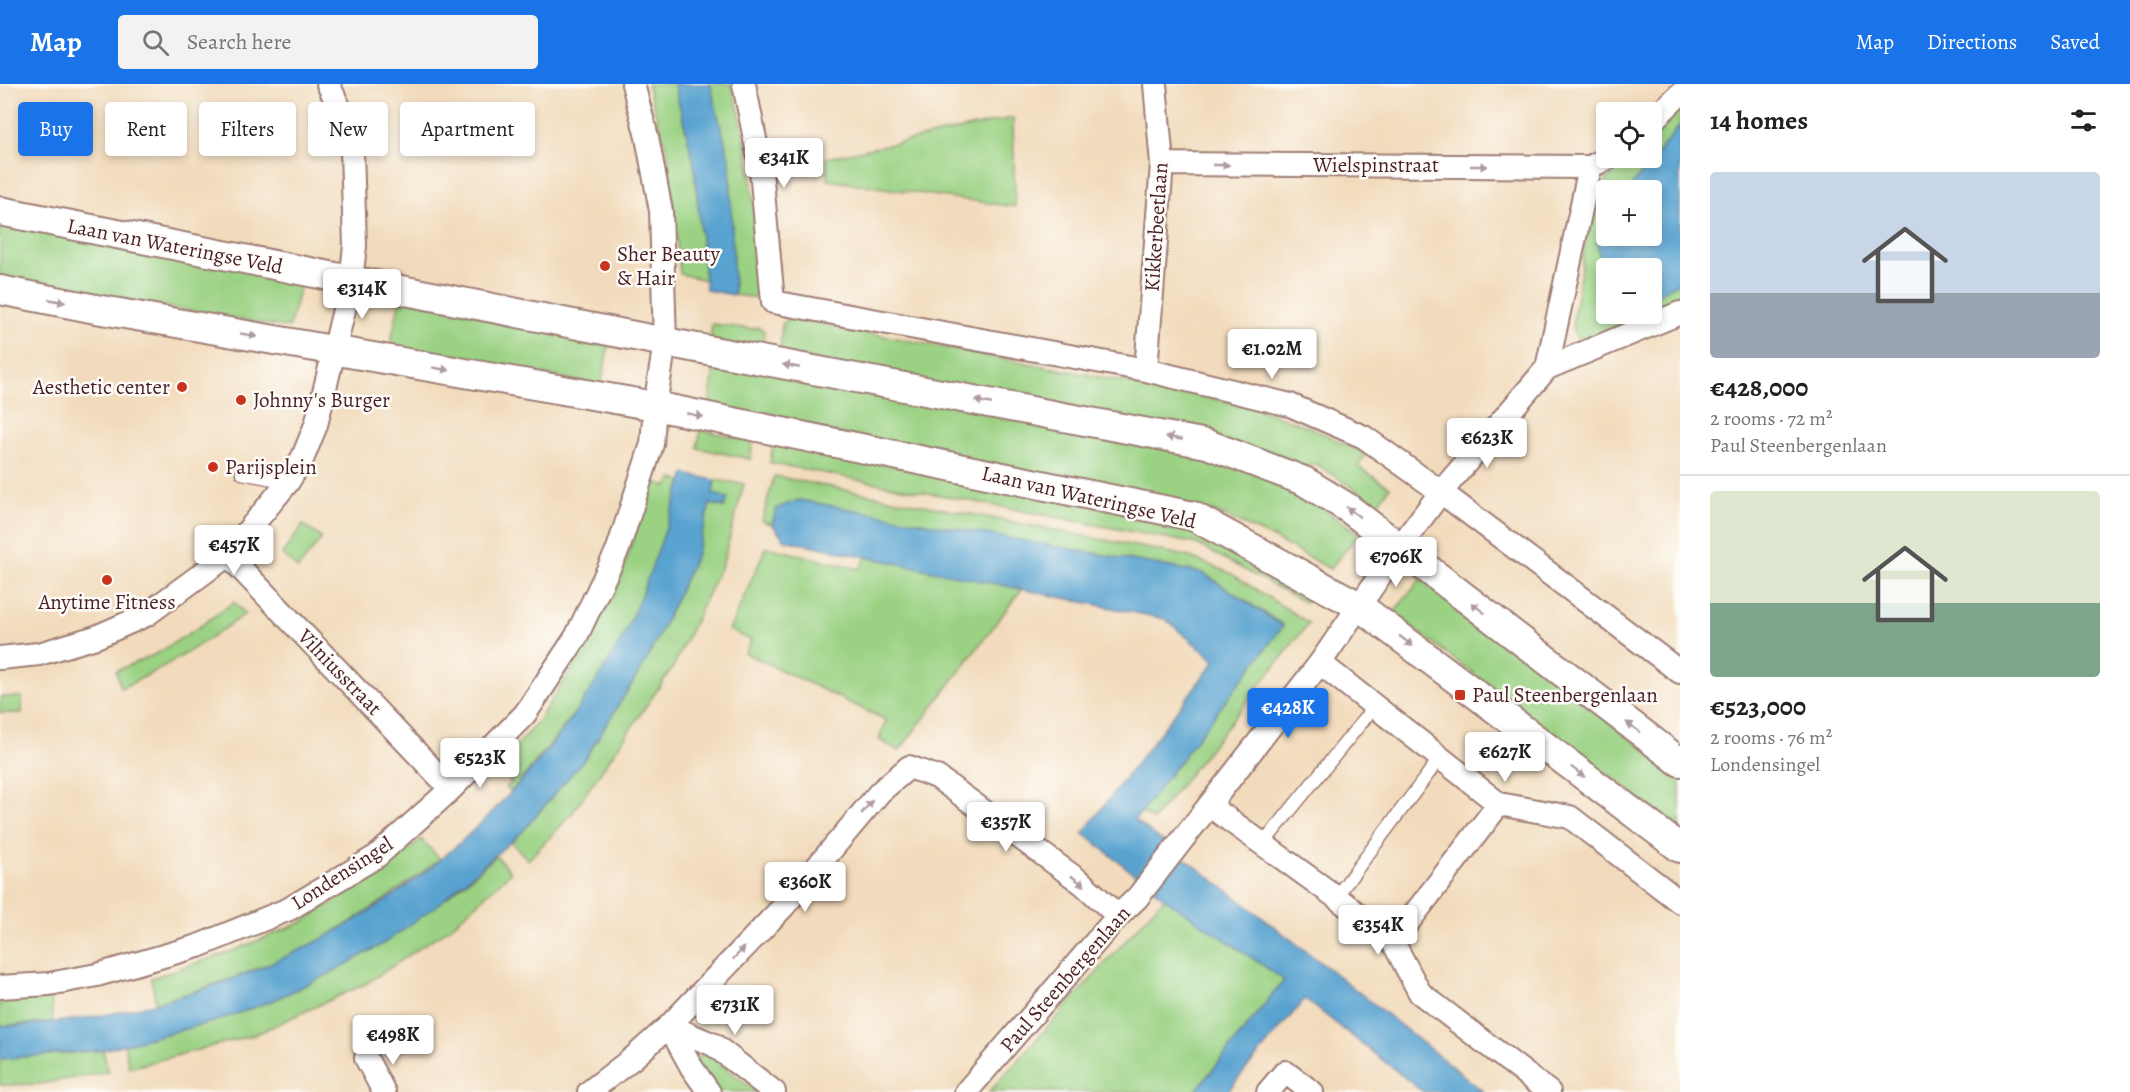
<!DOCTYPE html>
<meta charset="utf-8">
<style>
:root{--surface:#fff;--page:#f2f2f2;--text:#222;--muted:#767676;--line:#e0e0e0;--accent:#1a73e8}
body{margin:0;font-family:Alegreya,serif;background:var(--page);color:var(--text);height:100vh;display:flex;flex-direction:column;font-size:22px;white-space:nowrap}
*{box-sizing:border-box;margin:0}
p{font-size:20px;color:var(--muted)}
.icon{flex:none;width:33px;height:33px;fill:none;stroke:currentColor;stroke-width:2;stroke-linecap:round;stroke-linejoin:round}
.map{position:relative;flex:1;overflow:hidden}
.side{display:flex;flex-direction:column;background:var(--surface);width:450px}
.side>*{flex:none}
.guide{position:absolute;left:18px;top:18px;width:570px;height:54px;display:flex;gap:12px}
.fabs{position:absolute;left:1596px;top:18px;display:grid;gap:12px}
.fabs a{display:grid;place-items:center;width:66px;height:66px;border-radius:6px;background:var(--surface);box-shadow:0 3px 9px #0003;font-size:30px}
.price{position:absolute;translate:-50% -51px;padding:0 14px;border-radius:6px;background:#fff;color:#222;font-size:20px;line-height:39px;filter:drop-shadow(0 2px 3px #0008)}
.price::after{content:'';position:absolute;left:50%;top:36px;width:18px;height:14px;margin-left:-9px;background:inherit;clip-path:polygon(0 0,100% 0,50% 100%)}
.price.on{background:var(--accent);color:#fff}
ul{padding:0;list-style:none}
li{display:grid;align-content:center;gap:12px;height:318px;padding:0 30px}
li+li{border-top:2px solid var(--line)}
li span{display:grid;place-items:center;height:186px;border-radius:6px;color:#555}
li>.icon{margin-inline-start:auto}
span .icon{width:108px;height:108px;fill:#fffc;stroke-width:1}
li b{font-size:26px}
h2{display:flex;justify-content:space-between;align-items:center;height:72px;padding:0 30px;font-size:26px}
.pill{padding:0 21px;border-radius:6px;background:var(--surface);box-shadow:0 3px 9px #0003;font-size:21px;line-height:54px}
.pill.on{background:var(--accent);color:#fff}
header{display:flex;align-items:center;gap:36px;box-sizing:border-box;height:84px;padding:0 30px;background:var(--accent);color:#fff}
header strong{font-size:28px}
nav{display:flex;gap:33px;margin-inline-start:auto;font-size:21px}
.search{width:420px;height:54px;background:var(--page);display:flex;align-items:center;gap:15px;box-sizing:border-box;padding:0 21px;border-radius:6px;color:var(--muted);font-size:22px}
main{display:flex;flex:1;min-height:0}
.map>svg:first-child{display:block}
</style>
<header>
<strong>Map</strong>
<div class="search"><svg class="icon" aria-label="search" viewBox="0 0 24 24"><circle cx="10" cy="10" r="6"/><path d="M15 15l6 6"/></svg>Search here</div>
<nav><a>Map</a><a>Directions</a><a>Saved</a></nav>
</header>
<main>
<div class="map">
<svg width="1680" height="1008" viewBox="0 0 1680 1008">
<rect width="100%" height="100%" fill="#fdfcf7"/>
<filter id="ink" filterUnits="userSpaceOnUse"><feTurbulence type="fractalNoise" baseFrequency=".0167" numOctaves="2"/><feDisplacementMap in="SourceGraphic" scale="12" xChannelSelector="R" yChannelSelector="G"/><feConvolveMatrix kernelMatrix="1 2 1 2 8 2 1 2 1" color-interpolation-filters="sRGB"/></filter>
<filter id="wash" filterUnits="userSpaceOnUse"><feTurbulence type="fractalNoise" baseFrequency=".008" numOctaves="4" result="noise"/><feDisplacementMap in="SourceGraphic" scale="24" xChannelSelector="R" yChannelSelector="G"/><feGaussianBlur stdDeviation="1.35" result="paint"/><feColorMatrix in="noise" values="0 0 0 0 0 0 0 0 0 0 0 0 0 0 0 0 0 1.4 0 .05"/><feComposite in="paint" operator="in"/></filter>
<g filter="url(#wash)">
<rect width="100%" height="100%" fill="#f2dbbc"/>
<path fill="#9ad182" stroke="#727856" stroke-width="1.5" d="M647 0H674L694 79 705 196 680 190 668 71Z
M710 0H731C754 68 755 142 759 214L734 211 730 78Z
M1680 24V41L1628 106H1606V141L1597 159 1602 183 1606 187V230H1652V210L1656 211 1680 198V220L1588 256 1577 253 1572 243 1591 123C1599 102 1612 89 1628 74H1652V52Z
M1013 34 1015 123 828 96 826 74Z
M0 137 302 195 289 244 0 194Z
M400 215 610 255 601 301 390 262Z
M790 234 1246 321 1310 343 1365 370 1358 383 1390 403 1378 420 1316 380 1295 385 780 269 782 240Z
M712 240 752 245 758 243 764 247 765 268 710 256Z
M715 274 1117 354 1244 384 1318 421 1359 450 1330 485 1271 453 1218 429 1094 402 709 323Z
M701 346 753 357 750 375 697 364Z
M773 359 1168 436 1314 509 1306 519 1197 460 770 379Z
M774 392 1187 472 1230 489 1309 539 1153 736 1141 728 1283 541 1203 489 799 416 777 424 772 440 762 437Z
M672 395 682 397C664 451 648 506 622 556 592 612 551 659 511 708L506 703 512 698 497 685 538 637 581 570 615 509 653 398 668 402Z
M715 396 744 400 723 478 673 583 571 731 528 776 511 758 522 748 586 673 648 574 696 472 710 420 724 423 713 410Z
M303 441 322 454 298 485 282 470Z
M766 463 860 485 866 473 1022 505 899 667 879 656 886 636 745 569 751 556 729 546Z
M1421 495 1680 692V745L1393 529Z
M234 518 245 530C205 558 166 584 121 604L116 587 156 570 196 545Z
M0 613H22V629H0Z
M421 755 440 775C400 805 359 835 314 859 264 885 210 903 156 919L151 894 233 867 302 838 379 789Z
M496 772 511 788 451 843 367 899 254 951 129 984 124 960C155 952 187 946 218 936 322 902 415 845 496 772Z
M1164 814 1284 896 1195 1008H989Z
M51 911 53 938 0 942V913Z
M103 966 108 988 40 1000 0 1001V975Z
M705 968 757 1008H718L695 976Z"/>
<path fill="#59a3d0" stroke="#52617e" stroke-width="1.5" d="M674 0H710L730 78 734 211 706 206 694 79Z
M1680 41V198L1656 211 1652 210V184H1606V187L1602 183 1597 158 1606 141V152H1652V106H1628Z
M685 390 715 396 713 410 728 414 724 423 710 420 696 472 648 574 586 673 522 748 436 822 386 858 329 890 272 917 216 937 103 966 0 975V942C156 937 320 876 440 776 513 715 574 639 620 558 627 547 631 534 636 523 655 479 669 434 685 390Z
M799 416 1203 489 1283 542 1135 736 1341 894 1484 1008H1423L1305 915 1227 1008H1195L1284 896 1164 814 1083 749 1215 577 1165 535 785 456 772 440 777 424Z"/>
</g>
<g filter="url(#ink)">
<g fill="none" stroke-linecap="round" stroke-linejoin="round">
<defs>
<path id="service" d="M242 389 288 398
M1263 760 1374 623
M1336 813 1440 674"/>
<path id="minor" d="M744 0 761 85 773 218 1146 286 1290 321 1364 353 1441 408 1680 588
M1652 37 1680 10
M1162 80 1590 83
M1547 284 1590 83 1608 74
M1146 286 1162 80 1155 0
M228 471 451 705
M0 574 39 570 96 553 146 531 228 471 288 398 303 373 316 341 351 197 355 162 352 67 340 25 328 0
M1320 579 1499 720 1570 733 1680 818
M1210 722 1336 813 1393 858 1420 909 1549 1008
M1393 858 1499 720
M0 903 49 900 97 891 198 862 289 825 377 772 451 705 525 630 576 553 618 465 652 360 655 322 665 258 661 127 647 53 633 0
M669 942 714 961 774 1008
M669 942 692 984 709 1008
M366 974 384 1008
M589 1008 633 974 669 942 784 822 880 708 909 683 937 693 1082 799 1118 832
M966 1008 1118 832 1137 814 1320 579 1399 464 1441 408 1547 284 1680 229
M1268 1008 1285 988 1312 1008"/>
<path id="tertiary" d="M0 127 665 258 1207 360 1304 397 1348 424 1680 678
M0 206 96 225 655 322 1193 432 1359 522 1680 764"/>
</defs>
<use href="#service" stroke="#9e7d74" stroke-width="15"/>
<use href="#minor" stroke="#9e7d74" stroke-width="26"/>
<use href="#tertiary" stroke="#9e7d74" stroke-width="32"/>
<use href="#service" stroke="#fff" stroke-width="12"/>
<use href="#minor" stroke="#fff" stroke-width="22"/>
<use href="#tertiary" stroke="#fff" stroke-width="28"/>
</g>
<defs><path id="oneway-solid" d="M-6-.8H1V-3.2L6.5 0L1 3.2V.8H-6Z" transform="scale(1.5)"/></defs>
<g fill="#ae9aa0">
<use href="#oneway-solid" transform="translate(1221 81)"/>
<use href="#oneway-solid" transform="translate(1479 82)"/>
<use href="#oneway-solid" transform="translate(57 217) rotate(11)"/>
<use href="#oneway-solid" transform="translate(249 251) rotate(10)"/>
<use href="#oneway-solid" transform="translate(791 282) rotate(-169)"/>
<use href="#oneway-solid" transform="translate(441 285) rotate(10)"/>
<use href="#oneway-solid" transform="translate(983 318) rotate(-169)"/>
<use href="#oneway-solid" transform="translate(695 331) rotate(12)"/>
<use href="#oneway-solid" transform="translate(1174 354) rotate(-169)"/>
<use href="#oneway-solid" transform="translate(1353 428) rotate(-143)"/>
<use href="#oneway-solid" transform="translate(1478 524) rotate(-143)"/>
<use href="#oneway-solid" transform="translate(1406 557) rotate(38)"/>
<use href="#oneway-solid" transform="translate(1633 643) rotate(-143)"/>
<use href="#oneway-solid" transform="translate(1578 688) rotate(37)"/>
<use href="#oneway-solid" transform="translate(867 723) rotate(-50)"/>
<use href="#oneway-solid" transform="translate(1078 797) rotate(38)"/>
<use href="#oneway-solid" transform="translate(739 869) rotate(-46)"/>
</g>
</g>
<g fill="#c8321e" stroke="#fdfcf7" stroke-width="2">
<circle cx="605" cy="182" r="6"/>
<circle cx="182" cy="303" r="6"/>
<circle cx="241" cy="316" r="6"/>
<circle cx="213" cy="383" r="6"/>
<circle cx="107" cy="496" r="6"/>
<rect x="1454" y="605" width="12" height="12" rx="3"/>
</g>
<g text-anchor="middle" stroke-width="5" stroke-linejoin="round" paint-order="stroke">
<g font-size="21" fill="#4a1f2b" stroke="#fdfcf7">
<text x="1376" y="88">Wielspinstraat</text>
<text transform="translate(1156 143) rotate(-86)" y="7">Kikkerbeetlaan</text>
<text transform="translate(175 162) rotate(11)" y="7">Laan van Wateringse Veld</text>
<text transform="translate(1089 413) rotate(13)" y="7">Laan van Wateringse Veld</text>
<text transform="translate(340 588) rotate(46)" y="7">Vilniusstraat</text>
<text transform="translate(342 789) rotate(-33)" y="7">Londensingel</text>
<text transform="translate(1065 895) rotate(-49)" y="7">Paul Steenbergenlaan</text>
</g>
<g font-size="21" fill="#4a1f2b" stroke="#fdfcf7" text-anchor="start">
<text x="617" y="177">Sher Beauty<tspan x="617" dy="24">&amp; Hair</tspan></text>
<text x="170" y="310" text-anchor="end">Aesthetic center</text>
<text x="253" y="323">Johnny's Burger</text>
<text x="225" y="390">Parijsplein</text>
<text x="107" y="525" text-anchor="middle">Anytime Fitness</text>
<text x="1472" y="618">Paul Steenbergenlaan</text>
</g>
</g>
</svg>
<div class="fabs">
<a><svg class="icon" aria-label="locate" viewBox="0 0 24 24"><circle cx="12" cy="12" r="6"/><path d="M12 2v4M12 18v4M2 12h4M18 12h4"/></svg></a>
<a>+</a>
<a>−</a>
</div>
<b class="price" style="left:784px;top:105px">€341K</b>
<b class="price" style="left:362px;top:236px">€314K</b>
<b class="price" style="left:1272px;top:296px">€1.02M</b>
<b class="price" style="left:1487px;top:385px">€623K</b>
<b class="price" style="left:234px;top:492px">€457K</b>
<b class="price" style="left:1396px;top:504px">€706K</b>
<b class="price on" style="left:1288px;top:655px">€428K</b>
<b class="price" style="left:1505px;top:699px">€627K</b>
<b class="price" style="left:480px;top:705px">€523K</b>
<b class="price" style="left:1006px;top:769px">€357K</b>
<b class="price" style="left:805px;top:829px">€360K</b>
<b class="price" style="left:1378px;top:872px">€354K</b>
<b class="price" style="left:735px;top:952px">€731K</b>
<b class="price" style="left:393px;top:982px">€498K</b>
<div class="guide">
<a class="pill on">Buy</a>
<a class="pill">Rent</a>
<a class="pill">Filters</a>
<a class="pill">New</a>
<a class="pill">Apartment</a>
</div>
</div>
<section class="side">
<h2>14 homes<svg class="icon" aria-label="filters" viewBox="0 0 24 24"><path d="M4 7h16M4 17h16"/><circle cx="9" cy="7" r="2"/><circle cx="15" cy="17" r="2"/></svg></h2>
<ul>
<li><span style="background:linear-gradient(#c9d6e8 65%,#9aa5b1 0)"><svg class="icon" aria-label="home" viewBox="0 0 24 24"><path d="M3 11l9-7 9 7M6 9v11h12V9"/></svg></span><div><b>€428,000</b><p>2 rooms · 72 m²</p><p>Paul Steenbergenlaan</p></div></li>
<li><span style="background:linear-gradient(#dfe7d0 60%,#7fa58c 0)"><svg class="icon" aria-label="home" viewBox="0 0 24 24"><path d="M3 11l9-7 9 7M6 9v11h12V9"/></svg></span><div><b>€523,000</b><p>2 rooms · 76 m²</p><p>Londensingel</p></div></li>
</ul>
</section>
</main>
